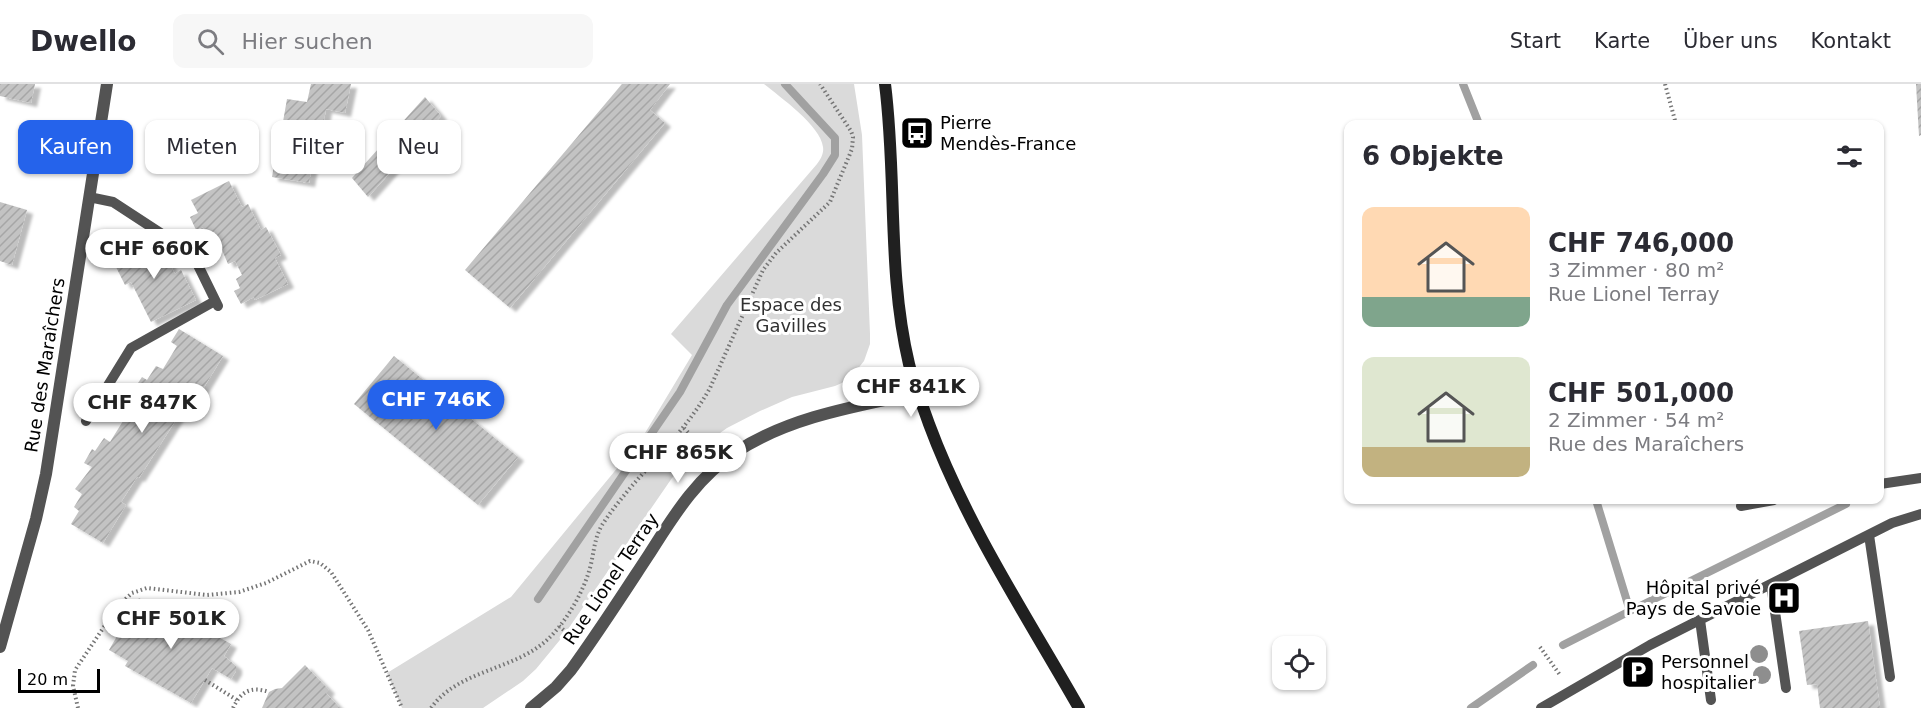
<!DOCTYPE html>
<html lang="de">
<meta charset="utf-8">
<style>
:root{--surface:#fff;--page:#f7f7f7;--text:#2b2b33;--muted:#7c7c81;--line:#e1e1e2;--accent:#2563eb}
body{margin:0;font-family:"DejaVu Sans",sans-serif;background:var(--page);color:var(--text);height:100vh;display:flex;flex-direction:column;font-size:22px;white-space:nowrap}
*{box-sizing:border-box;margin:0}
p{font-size:20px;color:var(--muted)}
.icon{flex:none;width:33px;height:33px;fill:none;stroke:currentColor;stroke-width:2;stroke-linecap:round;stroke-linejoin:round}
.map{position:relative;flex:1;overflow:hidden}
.details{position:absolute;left:1344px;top:36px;width:540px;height:384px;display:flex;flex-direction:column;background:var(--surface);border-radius:12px;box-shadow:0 2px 4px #0004}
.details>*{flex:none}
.guide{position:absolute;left:18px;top:36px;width:570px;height:54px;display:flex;gap:12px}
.buttons{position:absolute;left:1272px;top:552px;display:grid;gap:12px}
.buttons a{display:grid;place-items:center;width:54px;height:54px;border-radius:12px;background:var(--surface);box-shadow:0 2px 4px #0004;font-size:30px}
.scale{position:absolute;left:18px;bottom:15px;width:82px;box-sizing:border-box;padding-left:6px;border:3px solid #000;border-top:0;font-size:16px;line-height:21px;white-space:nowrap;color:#000;-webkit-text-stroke:4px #fff;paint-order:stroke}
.price{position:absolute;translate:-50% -51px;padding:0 14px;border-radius:21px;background:#fff;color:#222;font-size:20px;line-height:39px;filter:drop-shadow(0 2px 3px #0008)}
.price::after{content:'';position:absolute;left:50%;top:36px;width:18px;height:14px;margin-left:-9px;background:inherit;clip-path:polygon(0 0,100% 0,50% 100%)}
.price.selected{background:var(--accent);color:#fff}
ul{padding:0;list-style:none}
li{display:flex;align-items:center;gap:18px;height:150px;padding:0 18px}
li span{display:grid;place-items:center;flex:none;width:168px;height:120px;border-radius:12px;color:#555}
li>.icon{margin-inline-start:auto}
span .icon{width:72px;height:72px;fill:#fffc;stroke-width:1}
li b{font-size:26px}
h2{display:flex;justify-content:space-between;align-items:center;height:72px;padding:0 18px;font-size:26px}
.chip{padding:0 21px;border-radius:12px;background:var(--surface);box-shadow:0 2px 4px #0004;font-size:21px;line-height:54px}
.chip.selected{background:var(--accent);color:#fff}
header{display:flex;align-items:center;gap:36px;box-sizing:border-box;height:84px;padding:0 30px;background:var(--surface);border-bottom:2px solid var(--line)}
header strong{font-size:28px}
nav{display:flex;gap:33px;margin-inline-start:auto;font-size:21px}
.search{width:420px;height:54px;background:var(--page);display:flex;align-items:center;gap:15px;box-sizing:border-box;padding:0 21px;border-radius:12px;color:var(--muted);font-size:22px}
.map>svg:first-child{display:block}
</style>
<header>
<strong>Dwello</strong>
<div class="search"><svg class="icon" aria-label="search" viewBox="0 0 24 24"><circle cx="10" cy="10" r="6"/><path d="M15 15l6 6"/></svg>Hier suchen</div>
<nav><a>Start</a><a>Karte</a><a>Über uns</a><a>Kontakt</a></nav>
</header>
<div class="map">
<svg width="1921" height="624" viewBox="0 0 1921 624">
<defs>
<pattern id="building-hatch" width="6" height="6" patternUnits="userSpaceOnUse" patternTransform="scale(1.5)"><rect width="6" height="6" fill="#c3c3c3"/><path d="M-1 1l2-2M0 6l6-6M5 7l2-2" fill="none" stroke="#a6a6a6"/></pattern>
<filter id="shadow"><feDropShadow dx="6" dy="4" stdDeviation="1.5" flood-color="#0004"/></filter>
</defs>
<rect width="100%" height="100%" fill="#fff"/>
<path fill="#dadada" d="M764 0H854L862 51 870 250V260L864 277 852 292 844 298 835 302 792 313 760 327 727 344 699 364 672 394 564 551 536 585 523 597 483 624H402L387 589 511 513 642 354 692 271 671 250 817 80C821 75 824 69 823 63 821 42 780 13 764 0Z"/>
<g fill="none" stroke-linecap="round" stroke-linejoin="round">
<path stroke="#a1a1a1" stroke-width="8" d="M1463 0 1479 40
M538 515 680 308 727 221 823 90 835 71V54L785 0
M1630 527 1846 420
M1563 561 1630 527 1596 416
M1471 624 1533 581"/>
</g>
<path fill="url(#building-hatch)" filter="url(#shadow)" d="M0 0H35L31 19 0 12Z
M311 0H351L345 29 326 25 319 65H315L309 99 272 93 278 59 285 60 287 50 281 49 287 15 307 18Z
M622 0H670L650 26 665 39 510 224 465 186Z
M1916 0H1921V51L1919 52Z
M425 13 441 32 368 113 352 94Z
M229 97 242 123 248 120 261 146 266 143 281 171 275 174 288 200 255 216 254 213 241 220 234 207 240 204 236 195 242 191 235 177 228 180 217 154 210 158 203 143 196 146 190 133 198 129 191 116Z
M0 118 27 126 12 181 0 177Z
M149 155 156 168 162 165 175 190 181 186 196 216 151 238 131 198 125 201 112 175Z
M179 245 223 272 192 323 186 320 139 394 137 393 121 418 126 421 103 459 71 440 79 427 74 423 82 410 75 405 92 383 84 379 92 365 95 367 104 354 110 358 141 308 134 305 142 293 147 296 156 282 163 285 177 262 171 258Z
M394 272 518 373 478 421 354 320Z
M139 514 158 525 161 520 182 532 176 542 186 547 191 538 231 560 224 572 236 582V587L231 595 212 584 191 619 125 582 128 577 109 566Z
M1868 537 1880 624H1820L1817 600 1807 601 1799 547Z
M305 581 329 606 326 609 340 624H262L269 608 275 605 282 604Z"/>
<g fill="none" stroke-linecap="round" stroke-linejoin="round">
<path stroke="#757575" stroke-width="4" stroke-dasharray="1.5 3" stroke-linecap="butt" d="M1665 0 1676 40
M684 344 706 368
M559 542 572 553
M1540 563 1560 591
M205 596 237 616
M78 624 73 602 75 586 118 522 132 509 147 504 207 511 239 508 266 499 310 477 320 479 331 488 368 546 402 624
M233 624C241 607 251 602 269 608
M431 624C459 585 514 587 548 555 566 538 583 509 590 484 594 469 594 455 602 441 634 392 681 356 710 304L763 186 776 169 830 118 852 65 853 53 851 47 820 0"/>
<path stroke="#535353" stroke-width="10" d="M89 113 113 118 188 167 194 173 218 222
M86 337 131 264 215 217
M1880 400 1921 394
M1741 422 1774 416
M1869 451 1890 593
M1771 500 1786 604
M1700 536 1711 616
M1541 624 1650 561 1892 439 1921 430"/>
<path stroke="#535353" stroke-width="12" d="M0 563 36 435 46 390 107 0
M531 624 556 603 571 586C598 549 623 510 648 472 673 433 696 394 736 368 789 333 857 322 918 309"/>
<path stroke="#202020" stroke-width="12" d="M885 0C897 93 887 188 909 280 914 300 922 320 929 340 966 440 1026 531 1079 624"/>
</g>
<g fill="#8e8e8e">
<circle cx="1759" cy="570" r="9"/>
<circle cx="1762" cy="591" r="9"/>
</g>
<defs>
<symbol id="bus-square" viewBox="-11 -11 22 22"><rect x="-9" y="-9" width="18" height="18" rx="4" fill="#000" stroke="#fff"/><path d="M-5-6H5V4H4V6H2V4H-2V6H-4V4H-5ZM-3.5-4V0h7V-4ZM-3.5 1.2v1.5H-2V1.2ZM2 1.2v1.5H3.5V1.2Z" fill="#fff"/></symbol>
<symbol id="hospital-square" viewBox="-11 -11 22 22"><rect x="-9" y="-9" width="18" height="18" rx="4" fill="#000" stroke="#fff"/><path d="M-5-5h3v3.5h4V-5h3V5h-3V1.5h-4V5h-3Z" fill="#fff"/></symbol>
<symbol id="parking-square" viewBox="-11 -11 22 22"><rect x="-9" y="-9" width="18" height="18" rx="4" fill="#000" stroke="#fff"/><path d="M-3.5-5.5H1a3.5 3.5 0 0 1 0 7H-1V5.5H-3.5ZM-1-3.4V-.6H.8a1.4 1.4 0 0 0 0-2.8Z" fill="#fff"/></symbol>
</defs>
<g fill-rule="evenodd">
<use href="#bus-square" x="898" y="30" width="38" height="38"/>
<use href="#hospital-square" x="1765" y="495" width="38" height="38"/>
<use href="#parking-square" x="1619" y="569" width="38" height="38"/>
</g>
<g text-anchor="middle" stroke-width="6" stroke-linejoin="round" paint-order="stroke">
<g font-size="18" fill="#000" stroke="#fff" text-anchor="start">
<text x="940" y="45">Pierre<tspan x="940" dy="21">Mendès-France</tspan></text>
<text x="1761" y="510" text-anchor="end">Hôpital privé<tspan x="1761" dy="21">Pays de Savoie</tspan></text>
<text x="1661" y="584">Personnel<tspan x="1661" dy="21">hospitalier</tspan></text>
</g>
<g font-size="18" fill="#313131" stroke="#fff">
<text x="791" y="227">Espace des<tspan x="791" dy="21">Gavilles</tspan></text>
</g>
<g font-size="18" fill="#000" stroke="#fff">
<text transform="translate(45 281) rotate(-81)" y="6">Rue des Maraîchers</text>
<text transform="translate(611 495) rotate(-56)" y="6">Rue Lionel Terray</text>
</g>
</g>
</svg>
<div class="buttons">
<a><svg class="icon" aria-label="locate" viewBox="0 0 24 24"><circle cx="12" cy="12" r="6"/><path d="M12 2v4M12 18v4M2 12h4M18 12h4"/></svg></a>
</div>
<div class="scale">20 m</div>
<b class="price" style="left:154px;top:196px">CHF 660K</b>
<b class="price" style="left:911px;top:334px">CHF 841K</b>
<b class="price selected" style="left:436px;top:347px">CHF 746K</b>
<b class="price" style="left:142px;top:350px">CHF 847K</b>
<b class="price" style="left:678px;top:400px">CHF 865K</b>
<b class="price" style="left:171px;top:566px">CHF 501K</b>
<div class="guide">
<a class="chip selected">Kaufen</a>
<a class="chip">Mieten</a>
<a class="chip">Filter</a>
<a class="chip">Neu</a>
</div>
<section class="details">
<h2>6 Objekte<svg class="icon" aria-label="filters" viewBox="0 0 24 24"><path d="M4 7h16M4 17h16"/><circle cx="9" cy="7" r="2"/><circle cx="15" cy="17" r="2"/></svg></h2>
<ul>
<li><span style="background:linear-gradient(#ffd9b3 75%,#7fa58c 0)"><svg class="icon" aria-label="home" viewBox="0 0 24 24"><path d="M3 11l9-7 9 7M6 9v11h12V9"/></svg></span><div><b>CHF 746,000</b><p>3 Zimmer · 80 m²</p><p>Rue Lionel Terray</p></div></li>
<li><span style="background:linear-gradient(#dfe7d0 75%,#c2b280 0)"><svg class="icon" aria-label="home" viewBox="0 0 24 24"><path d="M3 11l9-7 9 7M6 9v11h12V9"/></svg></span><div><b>CHF 501,000</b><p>2 Zimmer · 54 m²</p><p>Rue des Maraîchers</p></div></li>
</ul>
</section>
</div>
